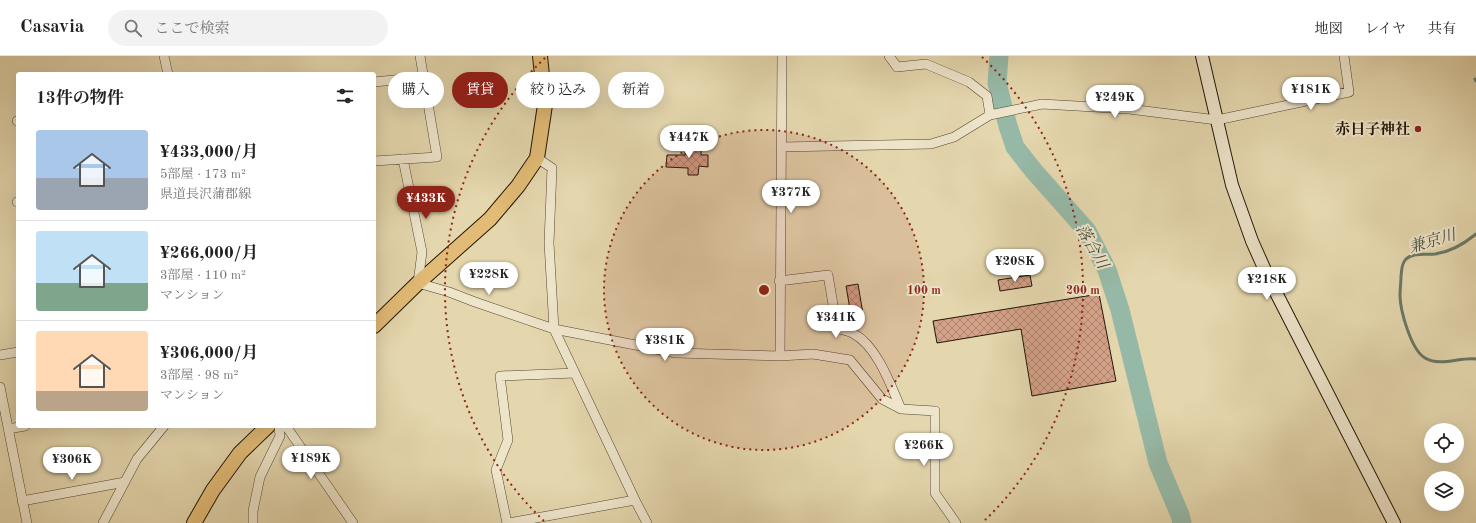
<!DOCTYPE html>
<html lang="ja">
<meta charset="utf-8">
<style>
:root{--surface:#fff;--page:#f2f2f2;--text:#222;--muted:#767676;--line:#e0e0e0;--accent:#8f2418}
body{margin:0;font-family:"Old Standard TT","Noto Serif JP",serif;background:var(--page);color:var(--text);height:100vh;display:flex;flex-direction:column;font-size:15px;white-space:nowrap}
*{box-sizing:border-box;margin:0}
p{font-size:13px;color:var(--muted)}
.icon{flex:none;width:22px;height:22px;fill:none;stroke:currentColor;stroke-width:2;stroke-linecap:round;stroke-linejoin:round}
.map{position:relative;flex:1;overflow:hidden}
.sheet{position:absolute;left:16px;top:16px;width:360px;height:356px;display:flex;flex-direction:column;background:var(--surface);border-radius:4px;box-shadow:0 4px 16px #0002}
.sheet>*{flex:none}
.hud{position:absolute;left:388px;top:16px;width:380px;height:36px;display:flex;gap:8px}
.controls{position:absolute;left:1424px;top:367px;display:grid;gap:8px}
.controls a{display:grid;place-items:center;width:40px;height:40px;border-radius:50%;background:var(--surface);box-shadow:0 4px 16px #0002;font-size:20px}
.price{position:absolute;translate:-50% -34px;padding:0 9px;border-radius:14px;background:#fff;color:#222;font-size:13px;line-height:26px;filter:drop-shadow(0 1px 2px #0008)}
.price::after{content:'';position:absolute;left:50%;top:24px;width:12px;height:9px;margin-left:-6px;background:inherit;clip-path:polygon(0 0,100% 0,50% 100%)}
.price.active{background:var(--accent);color:#fff}
ul{padding:0;list-style:none}
li{display:flex;align-items:center;gap:12px;height:100px;padding:0 20px}
li+li{border-top:1px solid var(--line)}
li span{display:grid;place-items:center;flex:none;width:112px;height:80px;border-radius:4px;color:#555}
li>.icon{margin-inline-start:auto}
span .icon{width:48px;height:48px;fill:#fffc;stroke-width:1}
li b{font-size:17px}
h2{display:flex;justify-content:space-between;align-items:center;height:48px;padding:0 20px;font-size:17px}
.tag{padding:0 14px;border-radius:18px;background:var(--surface);box-shadow:0 4px 16px #0002;font-size:14px;line-height:36px}
.tag.active{background:var(--accent);color:#fff}
header{display:flex;align-items:center;gap:24px;box-sizing:border-box;height:56px;padding:0 20px;background:var(--surface);border-bottom:1px solid var(--line)}
header strong{font-size:19px}
nav{display:flex;gap:22px;margin-inline-start:auto;font-size:14px}
.search{width:280px;height:36px;background:var(--page);display:flex;align-items:center;gap:10px;box-sizing:border-box;padding:0 14px;border-radius:22px;color:var(--muted);font-size:15px}
.map>svg:first-child{display:block}
</style>
<header>
<strong>Casavia</strong>
<div class="search"><svg class="icon" aria-label="search" viewBox="0 0 24 24"><circle cx="10" cy="10" r="6"/><path d="M15 15l6 6"/></svg>ここで検索</div>
<nav><a>地図</a><a>レイヤ</a><a>共有</a></nav>
</header>
<div class="map">
<svg width="1476" height="467" viewBox="0 0 1476 467">
<defs>
<pattern id="building-cross-hatch" width="8" height="8" patternUnits="userSpaceOnUse"><rect width="8" height="8" fill="#d4a288"/><path d="M0 0l8 8M0 8l8-8" fill="none" stroke="#ac836d"/></pattern>
</defs>
<rect width="100%" height="100%" fill="#e4d6ad"/>
<filter id="stains"><feTurbulence type="fractalNoise" baseFrequency=".005" numOctaves="4"/><feColorMatrix values="0 0 0 0 .2 0 0 0 0 .09 0 0 0 0 .02 0 0 0 .5 -.17"/></filter>
<radialGradient id="worn" r=".72"><stop offset=".6" stop-color="#630" stop-opacity="0"/><stop offset="1" stop-color="#630" stop-opacity=".3"/></radialGradient>
<g fill="none" stroke-linecap="round" stroke-linejoin="round">
<path stroke="#687867" stroke-width="3" d="M1475 23 1476 25
M1476 178C1464 188 1451 196 1435 198 1425 199 1414 196 1406 203 1401 208 1402 214 1401 220 1401 226 1400 233 1400 239 1400 254 1411 294 1425 302 1441 311 1459 301 1476 303"/>
<path stroke="#96b9a7" stroke-width="19" d="M999 0 997 27 1008 70 1015 91 1033 114 1087 175 1107 214 1120 254 1158 407 1180 459 1182 467"/>
</g>
<path fill="url(#building-cross-hatch)" stroke="#231606" d="M685 86 701 87V99H708V111L699 110 698 119H688V112L666 111 667 99H685Z
M1030 219 1032 230 1000 235 998 224Z
M858 228 863 258 851 259 846 230Z
M1099 238 1116 325 1032 340 1021 273 937 287 933 265Z"/>
<g fill="none" stroke-linecap="round" stroke-linejoin="round">
<defs>
<path id="street" d="M164 0 168 18
M889 0 897 11 926 8 969 26 987 40 990 59
M374 26 424 21
M17 65H18
M781 91 931 88 954 81 990 59 1042 48 1129 53 1217 64 1349 36 1344 0
M537 102 552 112 549 187 554 273 635 444 647 467
M403 103 422 196 418 227 449 236 475 246 554 273 676 297 780 300 813 298 850 304 882 343 901 353 935 355V437L956 467
M374 105 437 101 420 0
M17 146H18
M779 225 828 219 837 272C842 274 849 275 854 278 877 290 891 330 901 353
M0 299 18 296
M780 300 782 0
M0 331 27 467
M286 370 353 467
M8 373 25 370
M22 445 125 426
M103 467 137 403 164 370
M253 467V455L260 421 280 380 279 370
M507 467 496 414 508 384 500 320 575 317
M509 467 635 444"/>
<path id="secondary" d="M1202 0 1232 129 1252 185 1268 221 1394 467"/>
<path id="primary" d="M374 270 418 227 490 163 518 130 537 102 545 49 540 0
M194 467 213 434 240 397 268 370"/>
</defs>
<use href="#street" stroke="#534630" stroke-width="10"/>
<use href="#secondary" stroke="#231606" stroke-width="14"/>
<use href="#primary" stroke="#231606" stroke-width="16"/>
<use href="#street" stroke="#ede4ca" stroke-width="9"/>
<use href="#secondary" stroke="#ede4ca" stroke-width="12"/>
<use href="#primary" stroke="#e2bb76" stroke-width="14"/>
</g>
<circle cx="764" cy="234" r="160" fill="#8f2418" fill-opacity=".12"/>
<g fill="none" stroke="#8f2418" stroke-width="2" stroke-dasharray="2 4">
<circle cx="764" cy="234" r="160"/>
<path d="M544 465A319 319 0 0 1 546 1M982 1A319 319 0 0 1 984 465"/>
</g>
<circle fill="#8f2418" stroke="#ede4ca" stroke-width="1.5" cx="1418" cy="73" r="4"/>
<g text-anchor="middle" stroke-width="4" stroke-linejoin="round" paint-order="stroke">
<g font-size="15" font-weight="bold" fill="#231606" stroke="#ede4ca" text-anchor="end">
<text x="1410" y="78">赤日子神社</text>
</g>
<g font-size="16" font-style="italic" fill="#4b4f3e" stroke="#ede4ca">
<text transform="translate(1432 184) rotate(-16)" y="6">兼京川</text>
<text transform="translate(1093 190) rotate(60)" y="6">落合川</text>
</g>
</g>
<circle cx="764" cy="234" r="6" fill="#8f2418" stroke="#ede4ca" stroke-width="2"/>
<g font-size="12" text-anchor="middle" font-weight="bold" fill="#8f2418" stroke="#ede4ca" stroke-width="4" stroke-linejoin="round" paint-order="stroke">
<text x="924" y="238">100 m</text>
<text x="1083" y="238">200 m</text>
</g>
<rect width="100%" height="100%" filter="url(#stains)"/>
<rect width="100%" height="100%" fill="url(#worn)"/>
</svg>
<div class="controls">
<a><svg class="icon" aria-label="locate" viewBox="0 0 24 24"><circle cx="12" cy="12" r="6"/><path d="M12 2v4M12 18v4M2 12h4M18 12h4"/></svg></a>
<a><svg class="icon" aria-label="layers" viewBox="0 0 24 24"><path d="M12 4l9 5-9 5-9-5zM3 14l9 5 9-5"/></svg></a>
</div>
<b class="price" style="left:1311px;top:55px">¥181K</b>
<b class="price" style="left:1115px;top:63px">¥249K</b>
<b class="price" style="left:689px;top:103px">¥447K</b>
<b class="price" style="left:791px;top:158px">¥377K</b>
<b class="price active" style="left:426px;top:164px">¥433K</b>
<b class="price" style="left:1015px;top:227px">¥208K</b>
<b class="price" style="left:489px;top:240px">¥228K</b>
<b class="price" style="left:1267px;top:245px">¥218K</b>
<b class="price" style="left:836px;top:283px">¥341K</b>
<b class="price" style="left:665px;top:306px">¥381K</b>
<b class="price" style="left:924px;top:411px">¥266K</b>
<b class="price" style="left:311px;top:424px">¥189K</b>
<b class="price" style="left:72px;top:425px">¥306K</b>
<div class="hud">
<a class="tag">購入</a>
<a class="tag active">賃貸</a>
<a class="tag">絞り込み</a>
<a class="tag">新着</a>
</div>
<section class="sheet">
<h2>13件の物件<svg class="icon" aria-label="filters" viewBox="0 0 24 24"><path d="M4 7h16M4 17h16"/><circle cx="9" cy="7" r="2"/><circle cx="15" cy="17" r="2"/></svg></h2>
<ul>
<li><span style="background:linear-gradient(#a9c7e8 60%,#9aa5b1 0)"><svg class="icon" aria-label="home" viewBox="0 0 24 24"><path d="M3 11l9-7 9 7M6 9v11h12V9"/></svg></span><div><b>¥433,000/月</b><p>5部屋 · 173 m²</p><p>県道長沢蒲郡線</p></div></li>
<li><span style="background:linear-gradient(#bfe0f5 65%,#7fa58c 0)"><svg class="icon" aria-label="home" viewBox="0 0 24 24"><path d="M3 11l9-7 9 7M6 9v11h12V9"/></svg></span><div><b>¥266,000/月</b><p>3部屋 · 110 m²</p><p>マンション</p></div></li>
<li><span style="background:linear-gradient(#ffd9b3 75%,#b9a48a 0)"><svg class="icon" aria-label="home" viewBox="0 0 24 24"><path d="M3 11l9-7 9 7M6 9v11h12V9"/></svg></span><div><b>¥306,000/月</b><p>3部屋 · 98 m²</p><p>マンション</p></div></li>
</ul>
</section>
</div>
